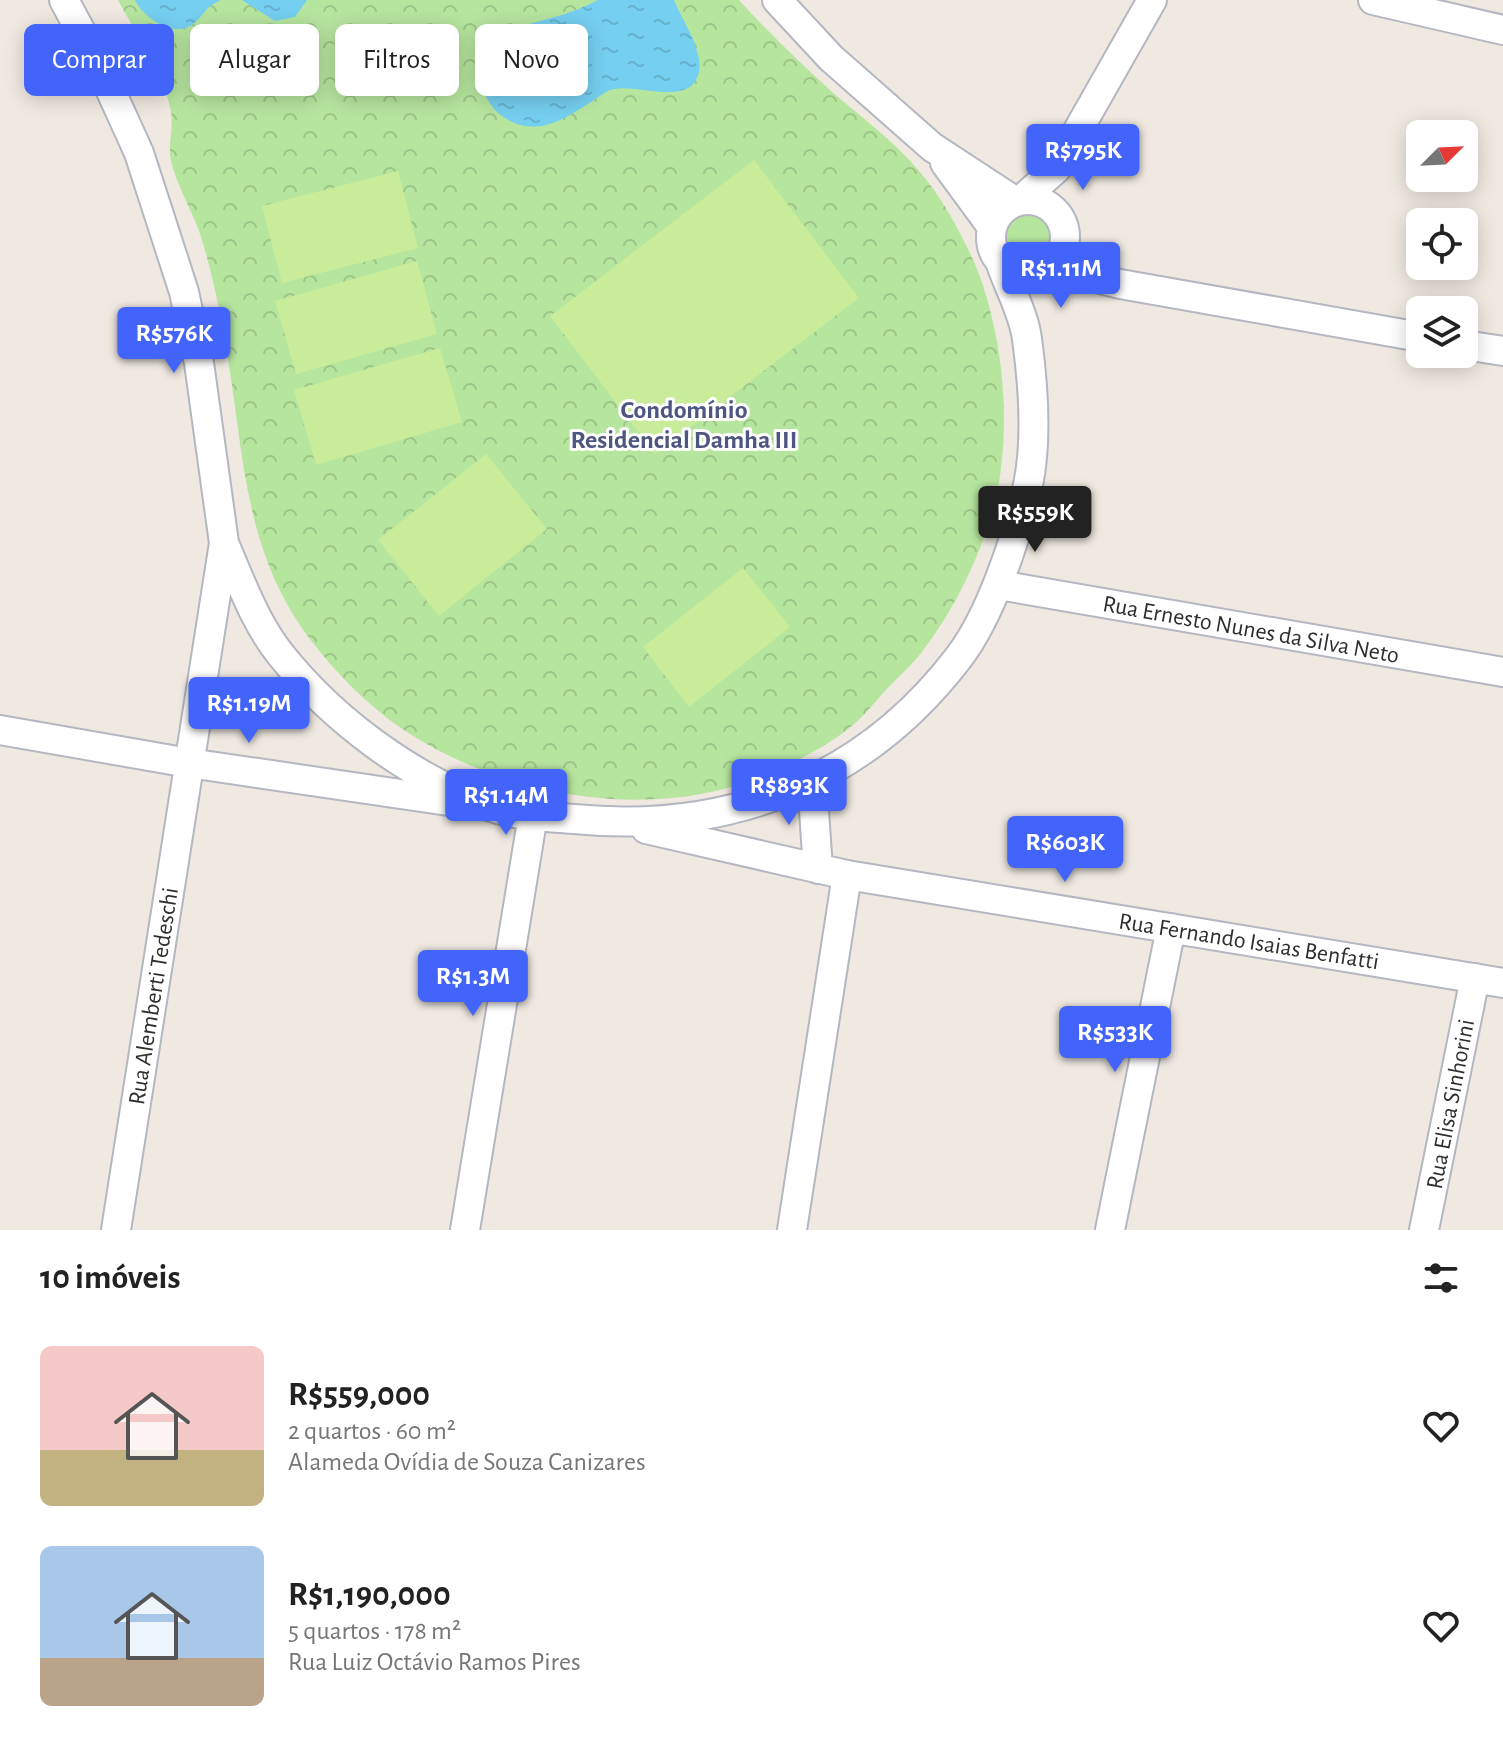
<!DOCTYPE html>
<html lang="pt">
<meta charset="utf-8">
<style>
:root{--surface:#fff;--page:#f6f6f6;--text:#222;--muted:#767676;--accent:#4264fb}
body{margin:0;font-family:"Alegreya Sans",sans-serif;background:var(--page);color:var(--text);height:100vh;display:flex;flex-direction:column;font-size:30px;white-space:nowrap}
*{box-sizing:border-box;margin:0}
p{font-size:26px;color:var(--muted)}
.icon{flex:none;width:44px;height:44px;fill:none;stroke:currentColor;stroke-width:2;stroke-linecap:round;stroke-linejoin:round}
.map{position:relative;height:1230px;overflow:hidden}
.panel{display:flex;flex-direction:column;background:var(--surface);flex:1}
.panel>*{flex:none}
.banner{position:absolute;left:24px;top:24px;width:800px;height:72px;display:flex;gap:16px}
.needle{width:52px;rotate:66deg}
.tools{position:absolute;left:1406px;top:120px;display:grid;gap:16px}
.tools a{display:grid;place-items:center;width:72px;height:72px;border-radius:12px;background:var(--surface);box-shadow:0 4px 20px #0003;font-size:40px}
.price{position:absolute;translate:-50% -68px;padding:0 18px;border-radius:8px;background:var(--accent);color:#fff;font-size:26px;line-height:52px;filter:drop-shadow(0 2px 4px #0008)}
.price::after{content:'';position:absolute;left:50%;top:48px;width:24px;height:18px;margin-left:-12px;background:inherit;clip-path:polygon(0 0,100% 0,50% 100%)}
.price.active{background:#222;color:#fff}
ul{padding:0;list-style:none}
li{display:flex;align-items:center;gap:24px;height:200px;padding:0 40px}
li span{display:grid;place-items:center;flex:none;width:224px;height:160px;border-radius:12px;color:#555}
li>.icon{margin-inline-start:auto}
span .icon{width:96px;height:96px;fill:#fffc;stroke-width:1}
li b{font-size:34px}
h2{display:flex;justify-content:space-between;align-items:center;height:96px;padding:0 40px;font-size:34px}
.tag{padding:0 28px;border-radius:12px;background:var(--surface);box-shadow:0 4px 20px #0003;font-size:28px;line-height:72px}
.tag.active{background:var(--accent);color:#fff}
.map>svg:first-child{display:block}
</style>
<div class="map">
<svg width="1503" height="1230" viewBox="0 0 1503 1230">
<defs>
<pattern id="park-crowns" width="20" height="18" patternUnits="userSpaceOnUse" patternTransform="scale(2)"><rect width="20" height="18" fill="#b6e59e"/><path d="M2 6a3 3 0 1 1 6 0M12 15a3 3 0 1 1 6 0" fill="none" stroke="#9dc588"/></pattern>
<pattern id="water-ripples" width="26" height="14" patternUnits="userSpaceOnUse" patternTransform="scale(2)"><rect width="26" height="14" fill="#75cff0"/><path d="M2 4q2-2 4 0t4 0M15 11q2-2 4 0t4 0" fill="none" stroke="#66b2ce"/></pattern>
</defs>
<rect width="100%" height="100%" fill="#efe9e1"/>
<path fill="#b6e59e" d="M1001 237a27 27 0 1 1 54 0a27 27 0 1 1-54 0Z"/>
<path fill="url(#park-crowns)" d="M118 0H739C768 32 799 62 831 91 861 117 894 141 919 171 942 197 961 233 975 264 986 290 993 319 998 347 1005 390 1006 434 1000 476 990 538 959 604 921 653 910 667 896 679 884 692 874 703 865 715 854 724 831 744 798 761 770 773 654 825 501 797 398 726 367 704 337 674 313 643 240 549 245 448 224 336 218 301 210 264 199 231 191 209 176 183 171 161 167 143 175 125 170 107 162 70 136 34 118 0Z"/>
<path fill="#c9ec9a" d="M754 160 859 298 655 454 550 316Z
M398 171 418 248 282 283 262 206Z
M417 261 437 334 296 374 275 301Z
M440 348 462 422 316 465 294 390Z
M486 454 547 529 439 616 378 540Z
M743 568 790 627 689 707 643 647Z"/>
<path fill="url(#water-ripples)" d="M135 0H221C203 8 206 14 193 24 175 39 143 18 135 0Z
M242 0H307L295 17 275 21Z
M598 0H674C682 21 709 57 696 80 683 104 636 84 615 89 607 90 600 96 594 100 566 118 537 139 505 118 492 110 482 94 481 78 480 63 489 45 502 36 515 26 531 24 547 19 565 15 582 8 598 0Z"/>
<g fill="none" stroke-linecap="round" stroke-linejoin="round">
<defs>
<path id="minor" d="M64 0 100 67 139 153 184 292 199 363 224 543 116 1230
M777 0 831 58 932 147 1016 202
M1373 0 1503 30
M945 163 992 227
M991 237a37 37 0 1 1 74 0a37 37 0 1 1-74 0Z
M1021 200 1056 169 1152 0
M1051 267 1120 284 1420 337
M1464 345 1503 351
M224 543C240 580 255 623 281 655 334 721 409 776 488 806 515 816 546 817 574 819 728 834 864 782 959 657 991 615 1017 537 1028 485 1037 442 1033 383 1027 339 1024 314 1009 288 1001 264
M999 585 1503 672
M0 730 189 763 462 803
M812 782 818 869
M646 829 847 875 1503 983
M465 1230 533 815
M792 1230 847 875
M1110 1230 1171 928
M1424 1230 1475 978"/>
</defs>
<use href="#minor" stroke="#b4b7c1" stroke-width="32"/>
<use href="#minor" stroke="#fff" stroke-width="28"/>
</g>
<g text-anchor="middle" stroke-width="6" stroke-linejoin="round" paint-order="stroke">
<g font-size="24" fill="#2e2e2e" stroke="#fff">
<text transform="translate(1251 629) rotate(10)" y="8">Rua Ernesto Nunes da Silva Neto</text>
<text transform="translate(1249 941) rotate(9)" y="8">Rua Fernando Isaias Benfatti</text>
<text transform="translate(153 996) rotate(-81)" y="8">Rua Alemberti Tedeschi</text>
<text transform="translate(1450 1104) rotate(-79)" y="8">Rua Elisa Sinhorini</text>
</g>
<g font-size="26" font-weight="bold" fill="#4d5680" stroke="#fff">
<text x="684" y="418">Condomínio<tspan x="684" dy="30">Residencial Damha III</tspan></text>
</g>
</g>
</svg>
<div class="tools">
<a><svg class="needle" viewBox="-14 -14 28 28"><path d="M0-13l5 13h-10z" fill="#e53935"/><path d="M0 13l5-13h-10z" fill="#767676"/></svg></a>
<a><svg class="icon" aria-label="locate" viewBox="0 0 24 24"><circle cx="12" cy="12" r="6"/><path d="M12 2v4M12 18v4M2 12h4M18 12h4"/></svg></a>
<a><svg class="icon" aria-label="layers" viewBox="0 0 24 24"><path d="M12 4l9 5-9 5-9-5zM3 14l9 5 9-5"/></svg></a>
</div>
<b class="price" style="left:1083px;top:192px">R$795K</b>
<b class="price" style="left:1061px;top:310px">R$1.11M</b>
<b class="price" style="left:174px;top:375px">R$576K</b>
<b class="price active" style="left:1035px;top:554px">R$559K</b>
<b class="price" style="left:249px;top:745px">R$1.19M</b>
<b class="price" style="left:789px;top:827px">R$893K</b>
<b class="price" style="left:506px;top:837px">R$1.14M</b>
<b class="price" style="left:1065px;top:884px">R$603K</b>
<b class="price" style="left:473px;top:1018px">R$1.3M</b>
<b class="price" style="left:1115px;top:1074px">R$533K</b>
<div class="banner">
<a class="tag active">Comprar</a>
<a class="tag">Alugar</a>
<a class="tag">Filtros</a>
<a class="tag">Novo</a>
</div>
</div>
<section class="panel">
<h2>10 imóveis<svg class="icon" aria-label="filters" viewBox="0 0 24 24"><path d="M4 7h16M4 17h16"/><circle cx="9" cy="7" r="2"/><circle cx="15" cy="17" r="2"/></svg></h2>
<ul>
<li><span style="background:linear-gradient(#f6c9c9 65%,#c2b280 0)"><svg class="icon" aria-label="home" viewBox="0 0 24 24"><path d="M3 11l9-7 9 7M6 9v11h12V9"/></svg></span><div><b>R$559,000</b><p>2 quartos · 60 m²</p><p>Alameda Ovídia de Souza Canizares</p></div><svg class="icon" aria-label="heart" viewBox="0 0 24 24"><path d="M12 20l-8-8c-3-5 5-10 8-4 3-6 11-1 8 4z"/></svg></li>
<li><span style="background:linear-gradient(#a9c7e8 70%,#b9a48a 0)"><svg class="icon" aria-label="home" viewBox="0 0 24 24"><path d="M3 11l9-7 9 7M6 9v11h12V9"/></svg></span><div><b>R$1,190,000</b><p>5 quartos · 178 m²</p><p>Rua Luiz Octávio Ramos Pires</p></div><svg class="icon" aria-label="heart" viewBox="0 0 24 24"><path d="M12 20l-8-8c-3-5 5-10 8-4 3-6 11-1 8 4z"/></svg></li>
</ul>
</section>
